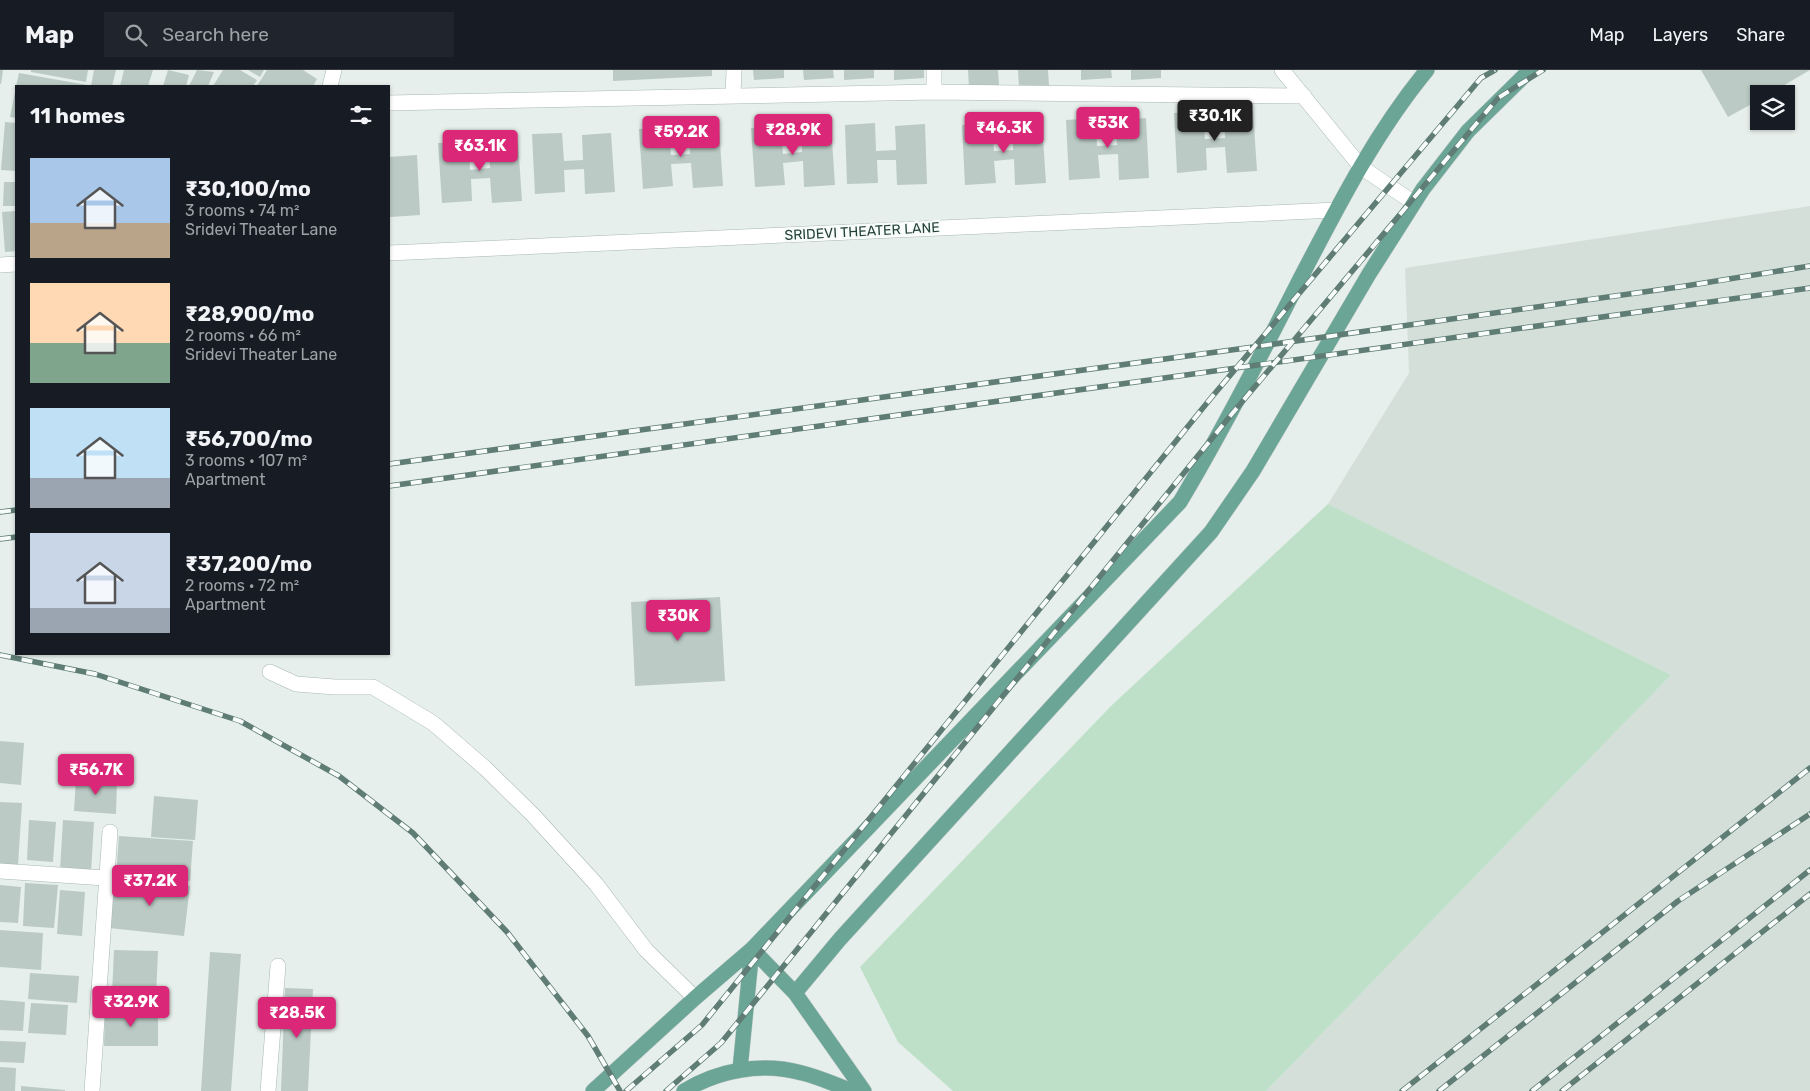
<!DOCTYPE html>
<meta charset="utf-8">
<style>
:root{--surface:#171b24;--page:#20242c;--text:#f1f3f6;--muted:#9ea1a6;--line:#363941;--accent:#db2777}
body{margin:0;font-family:Rubik,sans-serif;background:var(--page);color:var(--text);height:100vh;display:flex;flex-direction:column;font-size:19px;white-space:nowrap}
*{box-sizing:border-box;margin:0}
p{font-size:16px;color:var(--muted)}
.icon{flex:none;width:28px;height:28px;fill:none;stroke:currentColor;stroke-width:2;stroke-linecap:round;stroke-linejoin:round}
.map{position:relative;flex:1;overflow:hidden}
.panel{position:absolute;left:15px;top:15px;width:375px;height:570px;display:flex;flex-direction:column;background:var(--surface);border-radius:0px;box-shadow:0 1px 4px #0004}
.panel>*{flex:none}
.tools{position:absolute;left:1750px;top:15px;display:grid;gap:10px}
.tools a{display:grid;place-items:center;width:45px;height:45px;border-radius:0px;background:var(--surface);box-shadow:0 1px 4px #0004;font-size:25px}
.price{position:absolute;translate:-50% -42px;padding:0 11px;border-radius:5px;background:var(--accent);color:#fff;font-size:16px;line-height:32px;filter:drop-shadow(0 1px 2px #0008)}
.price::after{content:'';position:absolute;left:50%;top:30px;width:15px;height:11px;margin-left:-8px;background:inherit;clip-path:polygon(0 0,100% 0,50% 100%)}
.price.on{background:#222;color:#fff}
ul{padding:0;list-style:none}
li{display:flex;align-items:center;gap:15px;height:125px;padding:0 15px}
li span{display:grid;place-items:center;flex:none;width:140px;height:100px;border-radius:0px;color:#555}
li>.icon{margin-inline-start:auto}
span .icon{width:60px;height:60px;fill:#fffc;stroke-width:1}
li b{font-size:21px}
h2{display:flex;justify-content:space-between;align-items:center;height:60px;padding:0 15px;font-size:21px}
header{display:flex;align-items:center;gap:30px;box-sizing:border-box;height:70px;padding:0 25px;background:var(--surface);border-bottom:1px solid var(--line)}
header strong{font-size:24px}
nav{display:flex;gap:28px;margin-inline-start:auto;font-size:18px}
.search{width:350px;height:45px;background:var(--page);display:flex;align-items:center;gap:12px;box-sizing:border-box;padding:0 18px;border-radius:0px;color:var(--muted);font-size:19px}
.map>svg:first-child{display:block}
</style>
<header>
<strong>Map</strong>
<div class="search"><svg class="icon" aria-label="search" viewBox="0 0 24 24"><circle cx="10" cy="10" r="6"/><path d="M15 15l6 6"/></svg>Search here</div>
<nav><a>Map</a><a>Layers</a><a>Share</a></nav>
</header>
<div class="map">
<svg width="1810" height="1021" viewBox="0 0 1810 1021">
<rect width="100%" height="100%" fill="#e6efeb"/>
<path fill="#d4dfda" d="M1810 136V1021H1266L1671 605 1328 434 1409 303 1405 198Z"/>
<path fill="#bfe0c8" d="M1328 434 1671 605 1266 1021H953L898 972 860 897 1111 636Z"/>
<path fill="#bbcac4" d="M0 0H3L1 14H0Z
M31 0H88L86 12 31 2Z
M94 0H116L112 16H91Z
M124 0H153L148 16H120Z
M168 0 189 5 186 16H163Z
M197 0 214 2 208 16H189Z
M223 0H240L257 10 253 16H213Z
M248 0H264L260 7Z
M267 0H303L317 9 313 16H257Z
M613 0H712V6L613 11Z
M753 0H784V8L754 10Z
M803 0H833L834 8 804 10Z
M844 0H874V8L844 10Z
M894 0H924V8L894 10Z
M968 0H998L999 16 969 18Z
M1018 0H1048L1049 16 1019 18Z
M1081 0H1111L1112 8 1081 10Z
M1131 0H1161V8L1131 10Z
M1701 0H1810L1769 24H1759V30L1728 47Z
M19 3 87 15V16H16Z
M15 22H16V48L10 47Z
M1203 41 1205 69 1225 68 1224 43 1253 41 1257 101 1227 103 1225 77 1206 78 1207 100 1177 103 1174 43Z
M1096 48 1097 76 1117 75 1115 50 1146 48 1149 108 1119 110 1118 84 1098 85 1100 108 1069 110 1066 50Z
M5 52 16 53V101L1 100Z
M875 53 876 81 896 80 895 56 925 54 927 114 897 115 896 90H877L878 113 847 114 845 55Z
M992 53 994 81 1013 80 1012 55 1042 53 1046 113 1015 115 1014 89 994 91 996 113 965 115 962 55Z
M831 55 835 115 804 117 803 91 783 93 785 115 755 117 751 58 781 56 783 84 802 82 801 58Z
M669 57 671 85 690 84 689 59 719 57 723 116 693 118 691 93 671 94 673 116 643 119 639 59Z
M562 63 564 91 583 90 582 65 611 63 615 122 585 124 584 99 564 100 565 122 535 124 532 64Z
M469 72 470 100 490 98 488 73 518 72 522 131 492 133 490 108 471 109 472 131 442 133 438 73Z
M417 85 420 145 390 147 389 87Z
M4 112H16V136H3Z
M16 141V181L5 182 2 142Z
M720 527 725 611 635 616 631 532Z
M0 671 24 673 21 715 0 713Z
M76 708 117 710 116 744 74 741Z
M154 726 198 730 195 770 151 767Z
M0 732 22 733 18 795 0 794Z
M29 750 56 752 53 792 27 790Z
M63 750 94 752 91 802 60 800Z
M119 766 193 771 190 811 116 806Z
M115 808 190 816 184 866 109 858Z
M25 813 58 815 54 858 23 856Z
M0 815 21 817 18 853 0 852Z
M60 820 85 822 82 866 57 864Z
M0 860 43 863 41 900 0 897Z
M114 880 158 881 156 927 112 925Z
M210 882 241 884 231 1021H201Z
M30 903 79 906 77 933 28 929Z
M285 918 313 919 308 1021H281Z
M0 930 25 932 23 961 0 960Z
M31 933 68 935 66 965 28 963Z
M105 940H158V976H104Z
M0 971 26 972 24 993 0 992Z
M0 997 16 998 15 1021H0Z
M21 1016 65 1020V1021H21Z"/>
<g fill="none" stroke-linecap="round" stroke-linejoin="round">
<defs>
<path id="street" d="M1282 0 1361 97 1414 133
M330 16 334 0
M934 22V0
M733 25 734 0
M389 33 934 22 1304 26
M389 183 1336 140
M0 195 16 194
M270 602 296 614 335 617H373L433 653 485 698 533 745 596 814 646 880 695 928
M0 801 105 808
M92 1021 110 762
M268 1021 278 896"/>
<path id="primary" d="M752 879 795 923 864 1021
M795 923 840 869 1211 462 1253 401 1369 204 1423 119 1468 61 1530 0
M740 999 752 879
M593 1021 695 928 752 879 1180 432C1223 360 1261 286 1299 211 1337 138 1375 63 1427 0
M684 1021C719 1000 762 992 802 1003 819 1007 836 1015 852 1021"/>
</defs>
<use href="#street" stroke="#a8b8b2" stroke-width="16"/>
<use href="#primary" stroke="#c2cac8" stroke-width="16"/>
<use href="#street" stroke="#fff" stroke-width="15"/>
<use href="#primary" stroke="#6aa596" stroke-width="15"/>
<defs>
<path id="rail" d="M389 394 1246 278 1679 217 1810 196
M389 416 1810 218
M0 442 16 440
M0 469 16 467
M0 585 95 604 240 651 339 706 413 763 507 862 588 966 620 1021
M626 1021 702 955 1211 328 1481 8 1495 0
M666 1021 721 973 1231 345 1498 28 1543 0
M1402 1021 1810 698
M1439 1021 1678 831 1810 744
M1532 1021 1810 800
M1562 1021 1810 824"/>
</defs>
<use href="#rail" stroke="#5f7d75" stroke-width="5.5"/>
<use href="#rail" stroke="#f7fbf9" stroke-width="4" stroke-dasharray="11" stroke-linecap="butt"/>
</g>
<g text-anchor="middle" stroke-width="4.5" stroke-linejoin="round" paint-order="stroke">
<g font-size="14" fill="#24423a" stroke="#f7fbf9">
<text transform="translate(862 161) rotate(-3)" y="5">SRIDEVI THEATER LANE</text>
</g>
</g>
</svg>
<div class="tools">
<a><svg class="icon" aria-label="layers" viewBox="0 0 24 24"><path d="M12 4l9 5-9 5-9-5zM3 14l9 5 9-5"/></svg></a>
</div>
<b class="price on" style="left:1215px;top:72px">₹30.1K</b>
<b class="price" style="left:1108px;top:79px">₹53K</b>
<b class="price" style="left:1004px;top:84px">₹46.3K</b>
<b class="price" style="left:793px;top:86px">₹28.9K</b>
<b class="price" style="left:681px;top:88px">₹59.2K</b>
<b class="price" style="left:480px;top:102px">₹63.1K</b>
<b class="price" style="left:678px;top:572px">₹30K</b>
<b class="price" style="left:96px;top:726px">₹56.7K</b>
<b class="price" style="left:150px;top:837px">₹37.2K</b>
<b class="price" style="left:131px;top:958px">₹32.9K</b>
<b class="price" style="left:297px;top:969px">₹28.5K</b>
<section class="panel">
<h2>11 homes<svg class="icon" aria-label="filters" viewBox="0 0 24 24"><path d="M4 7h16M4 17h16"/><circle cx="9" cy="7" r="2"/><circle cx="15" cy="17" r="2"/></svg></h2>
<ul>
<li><span style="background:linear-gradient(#a9c7e8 65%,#b9a48a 0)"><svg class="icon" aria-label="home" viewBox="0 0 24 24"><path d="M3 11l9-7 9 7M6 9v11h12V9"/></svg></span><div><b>₹30,100/mo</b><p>3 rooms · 74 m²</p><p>Sridevi Theater Lane</p></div></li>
<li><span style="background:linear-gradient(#ffd9b3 60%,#7fa58c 0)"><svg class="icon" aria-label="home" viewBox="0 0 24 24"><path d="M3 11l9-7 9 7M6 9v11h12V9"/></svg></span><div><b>₹28,900/mo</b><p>2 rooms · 66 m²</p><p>Sridevi Theater Lane</p></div></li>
<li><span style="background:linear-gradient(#bfe0f5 70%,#9aa5b1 0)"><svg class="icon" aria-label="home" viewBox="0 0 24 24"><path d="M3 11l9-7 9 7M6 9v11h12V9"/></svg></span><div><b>₹56,700/mo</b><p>3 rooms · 107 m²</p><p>Apartment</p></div></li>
<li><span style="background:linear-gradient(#c9d6e8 75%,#9aa5b1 0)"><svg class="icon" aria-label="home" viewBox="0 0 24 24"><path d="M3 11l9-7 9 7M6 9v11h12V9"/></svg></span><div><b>₹37,200/mo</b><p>2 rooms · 72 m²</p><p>Apartment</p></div></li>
</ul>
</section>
</div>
